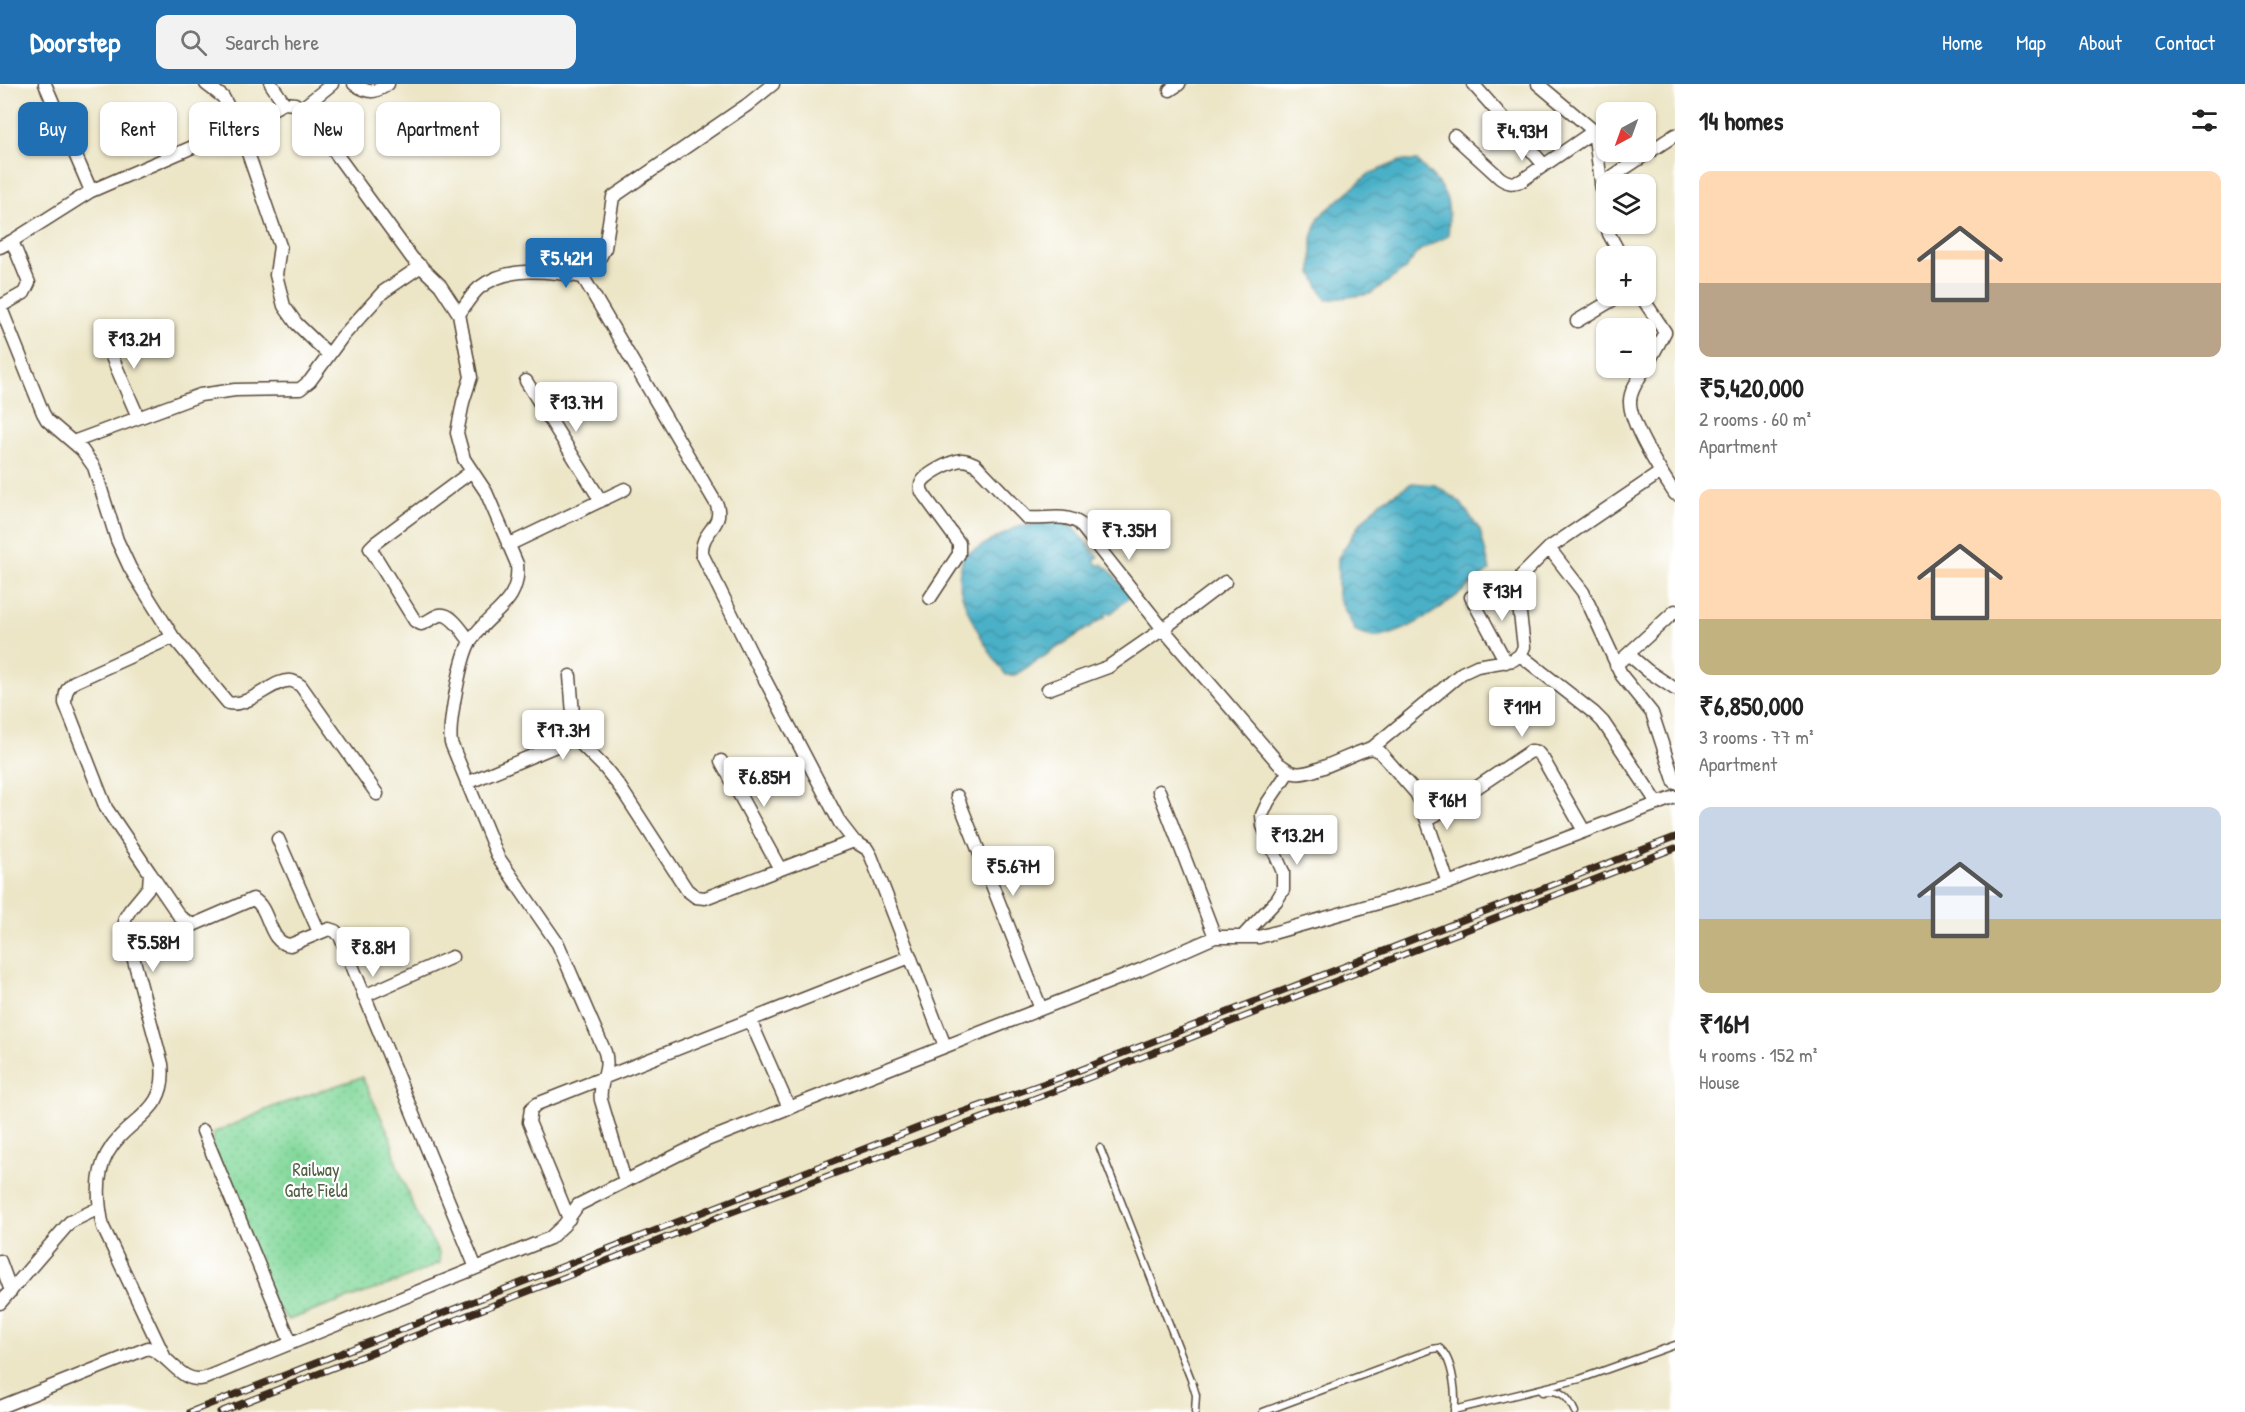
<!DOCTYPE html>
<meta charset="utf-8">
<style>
:root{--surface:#fff;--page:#f2f2f2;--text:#222;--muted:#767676;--accent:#1f6fb2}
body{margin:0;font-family:"Patrick Hand",sans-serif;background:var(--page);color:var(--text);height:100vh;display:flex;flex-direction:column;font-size:22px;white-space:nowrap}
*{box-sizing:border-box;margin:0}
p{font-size:20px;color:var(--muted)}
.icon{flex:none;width:33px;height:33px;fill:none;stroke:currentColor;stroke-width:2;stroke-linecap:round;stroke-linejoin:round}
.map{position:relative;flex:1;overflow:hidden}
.details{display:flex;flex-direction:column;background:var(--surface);width:570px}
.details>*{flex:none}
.top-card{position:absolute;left:18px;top:18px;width:570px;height:54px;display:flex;gap:12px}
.needle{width:39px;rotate:221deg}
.fabs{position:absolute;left:1596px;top:18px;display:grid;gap:12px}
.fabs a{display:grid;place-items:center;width:60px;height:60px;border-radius:12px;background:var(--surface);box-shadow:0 2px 4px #0004;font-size:30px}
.price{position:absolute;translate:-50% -51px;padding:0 14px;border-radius:6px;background:#fff;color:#222;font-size:20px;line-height:39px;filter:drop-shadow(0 2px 3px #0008)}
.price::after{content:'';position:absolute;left:50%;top:36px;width:18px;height:14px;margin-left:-9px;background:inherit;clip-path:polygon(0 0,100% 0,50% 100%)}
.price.active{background:var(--accent);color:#fff}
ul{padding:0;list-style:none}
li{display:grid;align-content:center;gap:12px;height:318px;padding:0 24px}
li span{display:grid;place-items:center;height:186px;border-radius:12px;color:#555}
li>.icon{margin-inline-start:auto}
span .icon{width:108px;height:108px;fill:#fffc;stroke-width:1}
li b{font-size:26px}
h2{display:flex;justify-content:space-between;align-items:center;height:72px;padding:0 24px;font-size:26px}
.chip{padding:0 21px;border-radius:12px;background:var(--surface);box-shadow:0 2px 4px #0004;font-size:21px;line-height:54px}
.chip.active{background:var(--accent);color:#fff}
header{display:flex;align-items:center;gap:36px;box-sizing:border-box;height:84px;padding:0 30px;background:var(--accent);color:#fff}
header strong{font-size:28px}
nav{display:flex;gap:33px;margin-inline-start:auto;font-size:21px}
.search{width:420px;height:54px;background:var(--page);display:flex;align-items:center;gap:15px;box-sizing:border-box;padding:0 21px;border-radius:12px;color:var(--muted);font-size:22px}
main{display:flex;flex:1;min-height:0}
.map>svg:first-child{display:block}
</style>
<header>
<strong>Doorstep</strong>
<div class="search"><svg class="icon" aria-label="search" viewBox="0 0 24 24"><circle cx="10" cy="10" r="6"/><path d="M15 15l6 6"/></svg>Search here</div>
<nav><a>Home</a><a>Map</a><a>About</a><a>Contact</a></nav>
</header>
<main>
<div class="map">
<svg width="1675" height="1328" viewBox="0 0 1675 1328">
<defs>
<pattern id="park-dots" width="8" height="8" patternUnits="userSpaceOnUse" patternTransform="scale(1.5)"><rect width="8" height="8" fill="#84d99c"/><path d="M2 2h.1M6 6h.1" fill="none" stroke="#73ba86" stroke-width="1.8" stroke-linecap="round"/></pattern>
<pattern id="water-waves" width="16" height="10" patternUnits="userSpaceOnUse" patternTransform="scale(1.5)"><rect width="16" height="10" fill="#48b0c7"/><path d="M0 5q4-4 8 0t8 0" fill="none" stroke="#3d8fa1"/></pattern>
</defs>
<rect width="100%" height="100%" fill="#fff"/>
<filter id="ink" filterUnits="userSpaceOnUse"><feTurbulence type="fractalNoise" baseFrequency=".0167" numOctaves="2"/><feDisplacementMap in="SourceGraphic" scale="12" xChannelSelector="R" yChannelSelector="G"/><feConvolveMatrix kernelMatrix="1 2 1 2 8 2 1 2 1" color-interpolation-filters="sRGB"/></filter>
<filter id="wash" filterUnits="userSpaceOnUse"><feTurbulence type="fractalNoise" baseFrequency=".008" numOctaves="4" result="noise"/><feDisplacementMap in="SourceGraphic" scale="24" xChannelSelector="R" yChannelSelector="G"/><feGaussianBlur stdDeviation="1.35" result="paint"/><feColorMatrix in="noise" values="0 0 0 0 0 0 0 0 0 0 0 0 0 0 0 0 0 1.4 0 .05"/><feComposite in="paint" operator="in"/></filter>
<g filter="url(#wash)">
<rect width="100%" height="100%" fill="#ece5c6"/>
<path fill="url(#park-dots)" stroke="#60825d" stroke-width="1.5" d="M362 993 390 1052 397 1081 415 1127 439 1169 440 1179 399 1197 288 1236 274 1220 212 1061 213 1049 275 1022Z"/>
<path fill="url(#water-waves)" stroke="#426d72" stroke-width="1.5" d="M1400 77H1417C1445 106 1452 110 1448 152L1420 166 1405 185 1370 210 1326 216 1312 189V154L1319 133 1369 90Z
M1412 399 1435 401 1460 418 1480 446 1490 486C1463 507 1412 550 1378 553 1372 554 1362 550 1356 548L1338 513V474L1359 441 1380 418Z
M1061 437 1074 444 1098 473 1094 477 1099 482 1102 480 1110 487 1131 512 1110 530 1106 528 1105 533 1015 591H1006C989 569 961 523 959 495 959 488 962 479 963 472L1018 442Z"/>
</g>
<g filter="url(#ink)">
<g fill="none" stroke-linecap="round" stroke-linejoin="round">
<defs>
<path id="lane" d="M1100 1064 1192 1298 1196 1311 1195 1328
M1542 1308C1560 1304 1568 1312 1575 1328
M1454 1326 1580 1295 1675 1261
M1263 1328 1432 1265 1439 1264C1453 1274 1457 1312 1454 1328"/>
<path id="street" d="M45 0 91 107
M206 0 223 13 239 43 280 162 276 191 284 222 296 239 329 271
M271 0 284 19 295 20 307 30 412 174 440 201 459 230
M354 0C368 9 374 10 388 0
M1473 0 1544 81
M1538 0 1594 47 1606 134
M1170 6 1179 0
M302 24 332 0
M1454 52 1500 94C1507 99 1512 100 1521 97L1594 47
M1601 100 1675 51
M1607 140 1609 150 1621 172
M0 163 12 157
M583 193 717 421C724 443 700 447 702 470L751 569 840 739 854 757 867 765 871 772 945 962
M1641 212 1665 248 1646 283
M0 222 43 329 47 336 82 366 94 383 117 456 130 484 173 553 228 619C250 624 275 593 292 597 296 598 298 600 301 602L377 710
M1 222 24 209 29 199 12 157 91 107 239 43 284 19
M1577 237 1619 212
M102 250 138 333
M1645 284C1640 293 1630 306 1630 317 1629 340 1662 390 1675 410
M526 297 601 417
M73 358 200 311 235 306 300 305 310 297 342 253 383 208 421 182
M508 461 625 405
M1549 464 1583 508 1622 592 1652 629 1675 699
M1471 513 1506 578
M930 514 959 470V459L926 414C923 410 920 406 921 401 922 391 952 377 962 376 967 376 970 378 975 380L1027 434C1045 436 1063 429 1079 439L1163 545 1279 680C1284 683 1289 688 1295 689 1311 693 1353 668 1372 664L1380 668 1416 709 1421 719 1448 799
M470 557C463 549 452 529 440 531 434 532 428 538 421 540L415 537 370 464 375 459 472 387
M1628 570 1648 587 1675 605
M1520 571 1594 629 1603 638 1658 720
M1616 581 1675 527
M1048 605 1108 583 1163 545 1225 498
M572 651 605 684 620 703 687 806 696 813 705 814 854 757
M1372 664 1462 589 1477 582 1513 576 1520 571 1524 563 1518 513 1522 491 1549 464 1661 388
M721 677 780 785
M467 699 568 657 574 643 570 592
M1159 707 1215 853
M957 712 1041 925
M1428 736 1531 667 1537 668 1543 675 1584 747
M278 755 319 848
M150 789 180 833 193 841 253 815C271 824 267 859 290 861L329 845 335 847 340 852 476 1184
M1242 853 1277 816 1283 806V788L1263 742 1262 731 1268 718 1289 687
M364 912 452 873
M750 936 789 1024
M203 1047 291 1259
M625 1097 601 1016C598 998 611 988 605 968L558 860 498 773 451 659C448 641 461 571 471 556 490 527 521 520 517 480L486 408 464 375 457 349 463 318 471 293 459 230C465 222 471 211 479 204 508 181 549 187 583 193L598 177 605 164 613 113 747 21 773 0
M569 1135 529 1038 531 1025 537 1020 910 873
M0 1177 11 1207
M0 1219 70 1138 99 1124
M164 1272 103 1143C98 1120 95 1092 107 1070 127 1033 168 1031 162 980L125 843V834L130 826 149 803 150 789 106 724 65 619C65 608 67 604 74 598L173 553
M0 1323 148 1264C170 1270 180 1301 205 1294L550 1154 564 1141 578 1121 707 1056 1140 886 1215 853H1259L1448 799 1675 713"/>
</defs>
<use href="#lane" stroke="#564637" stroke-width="9"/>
<use href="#street" stroke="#564637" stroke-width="15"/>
<use href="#lane" stroke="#fff" stroke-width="6"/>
<use href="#street" stroke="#fff" stroke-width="12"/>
<defs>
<path id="rail" d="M190 1328 920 1043 1062 993 1675 753
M220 1328 716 1134 1065 1003 1675 764"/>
</defs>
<use href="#rail" stroke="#3b2a1e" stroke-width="7"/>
<use href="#rail" stroke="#fff" stroke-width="4.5" stroke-dasharray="14" stroke-linecap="butt"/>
</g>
</g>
<g text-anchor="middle" stroke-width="4.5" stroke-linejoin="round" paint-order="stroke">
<g font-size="18" fill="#515f44" stroke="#fff">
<text x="316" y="1092">Railway<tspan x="316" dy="21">Gate Field</tspan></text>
</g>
</g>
</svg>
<div class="fabs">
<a><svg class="needle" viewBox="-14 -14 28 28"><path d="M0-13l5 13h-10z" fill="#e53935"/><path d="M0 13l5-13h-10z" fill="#767676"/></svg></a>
<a><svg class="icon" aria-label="layers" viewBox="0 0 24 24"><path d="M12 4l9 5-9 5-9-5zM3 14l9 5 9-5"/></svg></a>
<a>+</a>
<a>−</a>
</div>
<b class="price" style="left:1522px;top:78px">₹4.93M</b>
<b class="price active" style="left:566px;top:205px">₹5.42M</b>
<b class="price" style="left:134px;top:286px">₹13.2M</b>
<b class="price" style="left:576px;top:349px">₹13.7M</b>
<b class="price" style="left:1129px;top:477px">₹7.35M</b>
<b class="price" style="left:1502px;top:538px">₹13M</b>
<b class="price" style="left:1522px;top:654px">₹11M</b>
<b class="price" style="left:563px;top:677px">₹17.3M</b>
<b class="price" style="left:764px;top:724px">₹6.85M</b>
<b class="price" style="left:1447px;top:747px">₹16M</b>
<b class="price" style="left:1297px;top:782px">₹13.2M</b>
<b class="price" style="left:1013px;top:813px">₹5.67M</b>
<b class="price" style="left:153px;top:889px">₹5.58M</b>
<b class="price" style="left:373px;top:894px">₹8.8M</b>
<div class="top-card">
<a class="chip active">Buy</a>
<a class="chip">Rent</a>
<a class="chip">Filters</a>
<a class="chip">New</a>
<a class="chip">Apartment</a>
</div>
</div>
<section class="details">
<h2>14 homes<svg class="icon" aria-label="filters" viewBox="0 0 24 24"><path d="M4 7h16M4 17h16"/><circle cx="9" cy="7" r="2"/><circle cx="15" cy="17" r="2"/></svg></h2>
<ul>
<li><span style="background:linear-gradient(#ffd9b3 60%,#b9a48a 0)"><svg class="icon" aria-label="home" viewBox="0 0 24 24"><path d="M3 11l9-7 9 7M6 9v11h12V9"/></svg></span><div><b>₹5,420,000</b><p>2 rooms · 60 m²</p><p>Apartment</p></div></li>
<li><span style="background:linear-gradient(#ffd9b3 70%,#c2b280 0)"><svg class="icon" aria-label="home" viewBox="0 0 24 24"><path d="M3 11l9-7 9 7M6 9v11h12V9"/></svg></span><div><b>₹6,850,000</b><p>3 rooms · 77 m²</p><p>Apartment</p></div></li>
<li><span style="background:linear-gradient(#c9d6e8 60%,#c2b280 0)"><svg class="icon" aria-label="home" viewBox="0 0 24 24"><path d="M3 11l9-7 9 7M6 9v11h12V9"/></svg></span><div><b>₹16M</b><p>4 rooms · 152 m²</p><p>House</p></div></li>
</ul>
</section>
</main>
